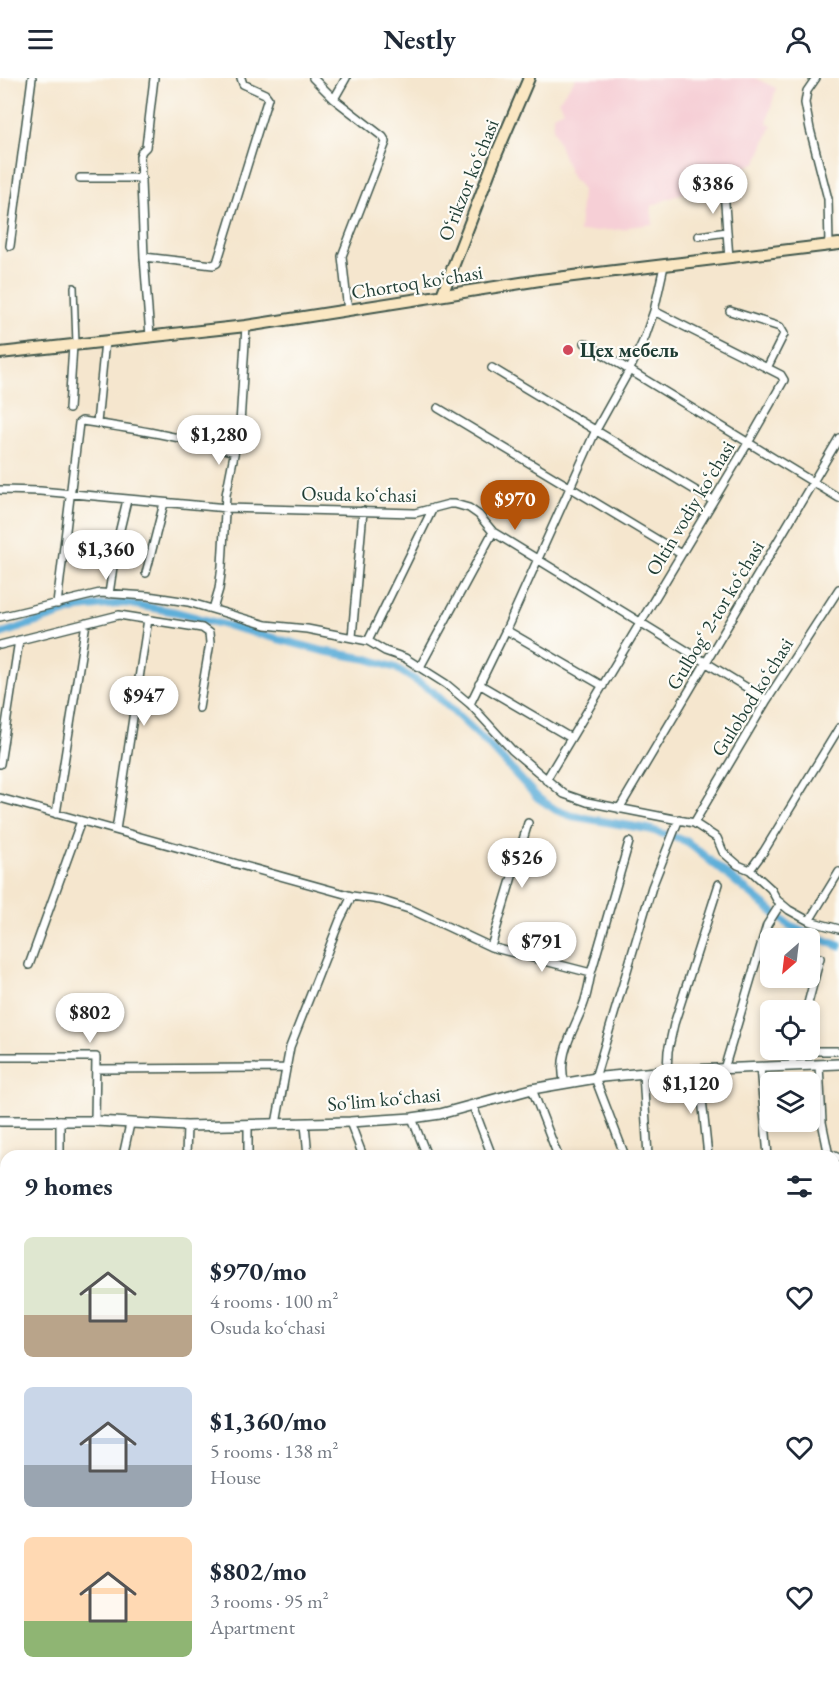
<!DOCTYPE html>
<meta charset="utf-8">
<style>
:root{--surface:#fff;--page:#f6f6f7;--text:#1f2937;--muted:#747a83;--accent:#b45309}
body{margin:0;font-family:"EB Garamond",serif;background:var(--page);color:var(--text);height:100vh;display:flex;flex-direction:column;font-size:22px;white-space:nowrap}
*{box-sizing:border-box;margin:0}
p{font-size:20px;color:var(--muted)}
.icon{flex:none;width:33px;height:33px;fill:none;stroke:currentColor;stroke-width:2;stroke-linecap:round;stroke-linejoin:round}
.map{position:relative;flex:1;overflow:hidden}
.side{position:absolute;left:0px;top:1072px;width:840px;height:536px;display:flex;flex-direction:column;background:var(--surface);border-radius:18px 18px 0 0;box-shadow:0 3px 9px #0003}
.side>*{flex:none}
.needle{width:39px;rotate:208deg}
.controls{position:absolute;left:760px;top:850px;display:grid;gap:12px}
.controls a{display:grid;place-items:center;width:60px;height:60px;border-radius:9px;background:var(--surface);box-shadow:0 3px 9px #0003;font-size:30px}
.price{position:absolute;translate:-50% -51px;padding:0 14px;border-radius:21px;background:#fff;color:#222;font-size:20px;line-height:39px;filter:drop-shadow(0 2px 3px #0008)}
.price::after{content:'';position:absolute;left:50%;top:36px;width:18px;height:14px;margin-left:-9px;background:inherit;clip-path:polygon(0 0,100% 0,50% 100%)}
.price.active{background:var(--accent);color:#fff}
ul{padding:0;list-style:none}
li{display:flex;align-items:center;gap:18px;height:150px;padding:0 24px}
li span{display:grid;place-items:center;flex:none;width:168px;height:120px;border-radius:9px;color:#555}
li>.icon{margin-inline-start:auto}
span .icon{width:72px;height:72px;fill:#fffc;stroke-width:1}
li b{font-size:26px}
h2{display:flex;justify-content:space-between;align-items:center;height:72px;padding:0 24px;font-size:26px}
header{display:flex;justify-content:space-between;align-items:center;height:78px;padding:0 24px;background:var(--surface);font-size:27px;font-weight:700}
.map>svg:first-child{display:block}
</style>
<header><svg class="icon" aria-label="menu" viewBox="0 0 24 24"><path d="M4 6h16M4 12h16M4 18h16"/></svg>Nestly<svg class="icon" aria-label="person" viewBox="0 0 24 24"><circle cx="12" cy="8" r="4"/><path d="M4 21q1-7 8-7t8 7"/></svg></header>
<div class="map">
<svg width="839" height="1607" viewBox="0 0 839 1607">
<rect width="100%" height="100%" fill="#fdfcf7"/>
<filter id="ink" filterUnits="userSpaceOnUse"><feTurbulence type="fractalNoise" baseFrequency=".0167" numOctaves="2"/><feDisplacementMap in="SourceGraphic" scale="12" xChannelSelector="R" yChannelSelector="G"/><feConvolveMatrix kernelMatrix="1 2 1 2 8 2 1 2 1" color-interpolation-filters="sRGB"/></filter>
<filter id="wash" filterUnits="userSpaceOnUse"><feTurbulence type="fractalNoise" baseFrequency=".008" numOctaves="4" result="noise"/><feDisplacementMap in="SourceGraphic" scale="24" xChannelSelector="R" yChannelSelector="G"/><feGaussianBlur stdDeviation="1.35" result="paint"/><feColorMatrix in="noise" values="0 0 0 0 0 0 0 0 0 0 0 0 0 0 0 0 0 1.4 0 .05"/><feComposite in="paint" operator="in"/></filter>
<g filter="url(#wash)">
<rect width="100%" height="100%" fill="#f5e6ce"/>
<path fill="#f6cfd6" d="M576 0H755L776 10 767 45 772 47 757 84 651 128 653 146 628 149V151L579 154 582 113 578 105 572 101 553 51V37L564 32 559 22Z"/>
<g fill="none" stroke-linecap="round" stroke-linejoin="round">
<path stroke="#5eafd9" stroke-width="8" d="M0 556 79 530 125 525 176 534 323 573 368 581 396 590 432 613 487 665 538 720 556 732 572 738 648 751 686 763 789 847 839 868
M834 1304 839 1305
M0 1433 6 1434"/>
</g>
</g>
<g filter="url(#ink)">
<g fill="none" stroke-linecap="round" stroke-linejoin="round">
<defs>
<path id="pedestrian" d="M74 209 76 266"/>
<path id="minor" d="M313 0 334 21 383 59 386 64 342 178 348 233
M816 0 807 13 805 25 810 51 828 121 829 168
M334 21 346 0
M80 100H142
M727 154 729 180
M699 158 727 154 724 112
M10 168 32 0
M144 179 213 187 217 185 268 20 265 16 243 6 241 0
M730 233 780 249 784 256 767 290
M150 258 144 179 140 78 142 73 146 69 154 0
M585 265 839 420
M492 290 713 423
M438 330 681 476
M69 331 73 267
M97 345 105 263
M0 412 40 413 227 430 415 435 449 426H455L469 430 479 437 493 454 767 622
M146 495 164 425
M109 516 116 468 127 422
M57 526 79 345 82 343C134 351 184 359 234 374
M213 531 219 511 222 488 226 417 240 346 246 248
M0 539 100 515 148 518 188 524 266 547 307 551 368 563 385 573 405 580 446 606 470 626 512 672 564 716 587 724 694 745 717 760 723 774 738 787 750 792 771 811 777 822 789 832 809 843 839 851
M506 552 603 608
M352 559 363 433
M368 563 433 430
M0 567 119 537 202 550 209 555 210 565 199 630
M420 589 493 454
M479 606 571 660
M470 626 506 552 596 352 630 291 645 259 654 233 664 188
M0 686 19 562
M546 702 748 365 784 302 781 297 654 233
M0 720 352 818 340 842 290 969 276 1046
M619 731 839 360
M56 736 86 545
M694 745 767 622 839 511
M116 752 148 541
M750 792 764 773 839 650
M352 818 380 822 412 832 491 869 591 895 629 764
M809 843 839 794
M491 869 528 745
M29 887 81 743
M806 933 820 880
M0 979H96L95 1043
M819 987 822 1044 829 1078
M792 988 794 973H839
M760 989 768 1078
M97 991 286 990
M724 991 767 847 781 825
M699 992 708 1078
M667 993 668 973 674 946 719 806
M643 995 648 1078
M565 1005C556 979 574 952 583 928 587 918 589 906 591 895
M532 1011 558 1078
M473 1028 492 1078
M412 1040 427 1078
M350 1044 363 1078
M305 1046 308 1078
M828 1075 839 1080
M60 1078V1042
M123 1078 130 1046
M186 1078 187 1048
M248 1078V1047
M625 1078 595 1000 652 809 679 741
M834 1105 839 1130
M839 1156 835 1173 837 1231 839 1235
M0 1220H6
M834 1295 839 1296
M834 1358 839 1359
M0 1409 6 1410
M834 1421H839
M834 1483H839
M834 1530 839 1524
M834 1559 839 1558
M0 1597H6
M487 1602 488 1607
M777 1607 779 1602"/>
<path id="tertiary" d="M0 1043H95L187 1048 350 1044 412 1040 440 1036 532 1011 602 999 667 993 839 986"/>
<path id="secondary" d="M442 217 497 75 529 0
M0 275 246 248 540 202 839 166"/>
</defs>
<use href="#pedestrian" stroke="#3f564b" stroke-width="8"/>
<use href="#minor" stroke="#3f564b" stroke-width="10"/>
<use href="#tertiary" stroke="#3f564b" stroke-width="12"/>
<use href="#secondary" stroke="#3f564b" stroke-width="14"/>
<use href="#pedestrian" stroke="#fff" stroke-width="5"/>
<use href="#minor" stroke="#fff" stroke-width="7"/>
<use href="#tertiary" stroke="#fff" stroke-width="9"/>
<use href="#secondary" stroke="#fae7c3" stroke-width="10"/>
<defs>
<path id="rail" d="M834 1344 839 1345
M0 1503 6 1502"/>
</defs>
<use href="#rail" stroke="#1f3d34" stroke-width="4.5"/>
<use href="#rail" stroke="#fdfcf7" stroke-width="2" stroke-dasharray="7" stroke-linecap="butt"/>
</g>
</g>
<circle fill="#d1495b" stroke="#fdfcf7" stroke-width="2" cx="568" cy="272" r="6"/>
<g text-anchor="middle" stroke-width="4.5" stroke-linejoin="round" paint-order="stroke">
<g font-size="20" fill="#1f3d34" stroke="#fdfcf7">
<text transform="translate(468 102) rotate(-68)" y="7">Oʻrikzor koʻchasi</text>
<text transform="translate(417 204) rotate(-9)" y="7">Chortoq koʻchasi</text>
<text transform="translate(359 416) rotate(1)" y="7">Osuda koʻchasi</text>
<text transform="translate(690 430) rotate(-59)" y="7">Oltin vodiy koʻchasi</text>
<text transform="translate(715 537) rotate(-59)" y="7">Gulbogʻ 2-tor koʻchasi</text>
<text transform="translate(752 619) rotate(-58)" y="7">Gulobod koʻchasi</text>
<text transform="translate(384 1021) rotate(-5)" y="7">Soʻlim koʻchasi</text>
</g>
<g font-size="20" font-weight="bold" fill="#1f3d34" stroke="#fdfcf7" text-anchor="start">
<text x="580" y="279">Цех мебель</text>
</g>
</g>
</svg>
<div class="controls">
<a><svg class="needle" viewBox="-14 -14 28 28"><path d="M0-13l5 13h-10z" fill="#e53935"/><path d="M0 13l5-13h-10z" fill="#747a83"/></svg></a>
<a><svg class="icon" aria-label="locate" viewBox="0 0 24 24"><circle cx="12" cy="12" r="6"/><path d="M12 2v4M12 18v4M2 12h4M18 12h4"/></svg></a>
<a><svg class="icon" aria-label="layers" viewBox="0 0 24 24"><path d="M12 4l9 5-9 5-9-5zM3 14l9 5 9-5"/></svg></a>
</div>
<b class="price" style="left:713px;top:137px">$386</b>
<b class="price" style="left:219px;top:388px">$1,280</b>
<b class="price active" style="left:515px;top:453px">$970</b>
<b class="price" style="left:106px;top:503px">$1,360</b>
<b class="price" style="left:144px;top:649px">$947</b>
<b class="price" style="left:522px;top:811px">$526</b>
<b class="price" style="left:542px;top:895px">$791</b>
<b class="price" style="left:90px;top:966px">$802</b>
<b class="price" style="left:691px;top:1037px">$1,120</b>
<section class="side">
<h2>9 homes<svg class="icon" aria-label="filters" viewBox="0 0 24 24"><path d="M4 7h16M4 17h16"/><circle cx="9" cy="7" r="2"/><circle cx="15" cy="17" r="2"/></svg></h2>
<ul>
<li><span style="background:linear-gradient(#dfe7d0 65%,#b9a48a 0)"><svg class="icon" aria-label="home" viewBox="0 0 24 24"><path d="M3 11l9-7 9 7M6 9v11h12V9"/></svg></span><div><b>$970/mo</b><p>4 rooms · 100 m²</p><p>Osuda koʻchasi</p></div><svg class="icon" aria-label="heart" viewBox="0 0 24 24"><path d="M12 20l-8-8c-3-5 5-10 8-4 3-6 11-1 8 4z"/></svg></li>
<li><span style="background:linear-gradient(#c9d6e8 65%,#9aa5b1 0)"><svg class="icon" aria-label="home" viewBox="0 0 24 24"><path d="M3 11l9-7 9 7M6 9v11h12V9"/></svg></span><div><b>$1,360/mo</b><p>5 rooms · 138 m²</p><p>House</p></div><svg class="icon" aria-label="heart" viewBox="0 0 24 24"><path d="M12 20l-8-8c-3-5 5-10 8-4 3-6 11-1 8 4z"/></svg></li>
<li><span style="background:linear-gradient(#ffd9b3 70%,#8fb573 0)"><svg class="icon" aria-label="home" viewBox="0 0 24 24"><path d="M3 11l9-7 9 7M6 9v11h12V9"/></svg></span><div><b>$802/mo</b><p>3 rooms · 95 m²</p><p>Apartment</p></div><svg class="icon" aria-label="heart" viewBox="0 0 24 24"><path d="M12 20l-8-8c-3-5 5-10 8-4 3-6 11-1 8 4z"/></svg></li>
</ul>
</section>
</div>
